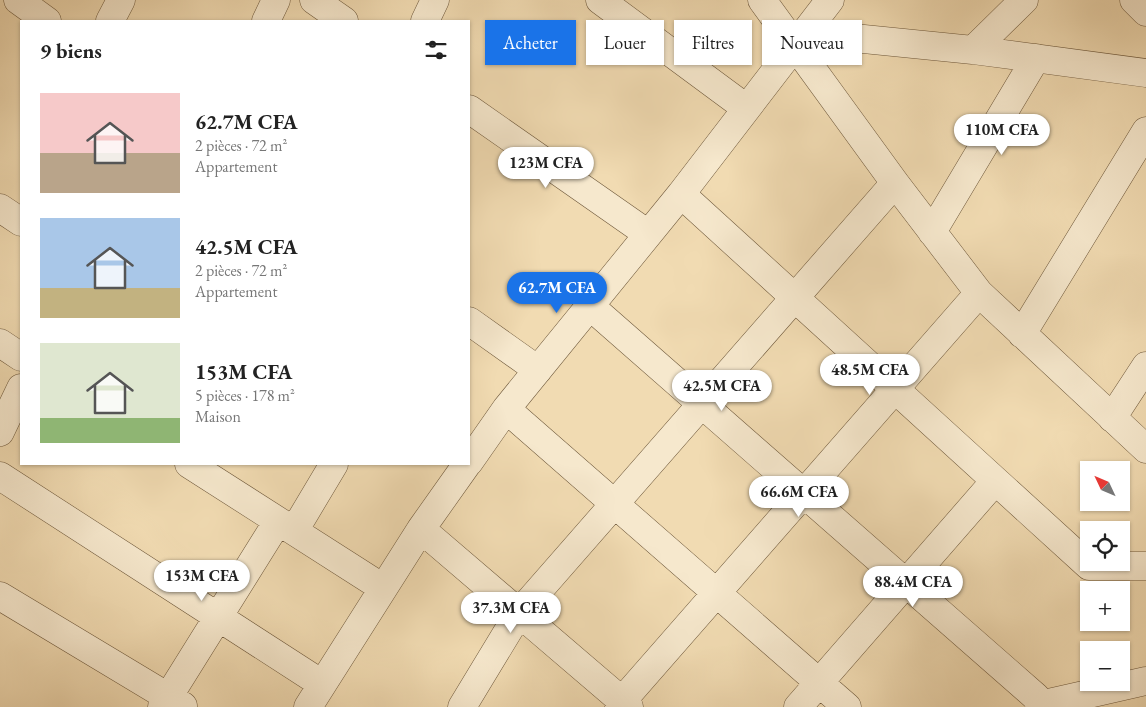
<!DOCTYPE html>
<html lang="fr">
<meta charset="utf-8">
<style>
:root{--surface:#fff;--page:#f6f6f6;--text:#222;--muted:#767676;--accent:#1a73e8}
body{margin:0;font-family:"EB Garamond",serif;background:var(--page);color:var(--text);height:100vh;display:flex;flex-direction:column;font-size:19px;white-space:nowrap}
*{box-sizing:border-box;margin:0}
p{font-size:16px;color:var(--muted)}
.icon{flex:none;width:28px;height:28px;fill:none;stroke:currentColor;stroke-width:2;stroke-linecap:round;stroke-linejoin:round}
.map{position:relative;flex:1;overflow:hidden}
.sheet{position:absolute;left:20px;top:20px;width:450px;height:445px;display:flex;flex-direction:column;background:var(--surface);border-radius:0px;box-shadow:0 1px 4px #0004}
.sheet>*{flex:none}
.hud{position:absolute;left:485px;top:20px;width:475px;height:45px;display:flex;gap:10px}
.needle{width:32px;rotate:314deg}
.fabs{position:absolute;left:1080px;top:461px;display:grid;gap:10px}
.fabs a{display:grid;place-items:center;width:50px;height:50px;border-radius:0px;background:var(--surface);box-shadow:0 1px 4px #0004;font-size:25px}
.price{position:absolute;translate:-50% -42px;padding:0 11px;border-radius:18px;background:#fff;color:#222;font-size:16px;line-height:32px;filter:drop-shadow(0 1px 2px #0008)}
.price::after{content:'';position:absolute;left:50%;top:30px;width:15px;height:11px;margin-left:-8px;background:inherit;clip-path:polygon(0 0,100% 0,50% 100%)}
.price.selected{background:var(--accent);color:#fff}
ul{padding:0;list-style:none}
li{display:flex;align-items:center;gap:15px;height:125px;padding:0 20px}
li span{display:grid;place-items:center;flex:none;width:140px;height:100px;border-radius:0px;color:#555}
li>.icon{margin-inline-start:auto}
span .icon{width:60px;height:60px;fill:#fffc;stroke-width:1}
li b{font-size:21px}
h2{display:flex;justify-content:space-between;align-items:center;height:60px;padding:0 20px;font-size:21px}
.chip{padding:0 18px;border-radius:0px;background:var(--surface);box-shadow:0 1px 4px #0004;font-size:18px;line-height:45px}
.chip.selected{background:var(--accent);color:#fff}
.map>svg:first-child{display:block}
</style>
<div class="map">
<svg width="1146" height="707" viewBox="0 0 1146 707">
<rect width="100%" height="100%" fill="#f1dbb2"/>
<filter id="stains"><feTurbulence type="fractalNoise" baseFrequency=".004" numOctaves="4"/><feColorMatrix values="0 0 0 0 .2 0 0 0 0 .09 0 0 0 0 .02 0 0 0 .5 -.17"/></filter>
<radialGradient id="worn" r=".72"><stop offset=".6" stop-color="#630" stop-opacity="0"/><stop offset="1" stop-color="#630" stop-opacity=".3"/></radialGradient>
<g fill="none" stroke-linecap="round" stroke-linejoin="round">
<defs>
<path id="minor" d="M18 0 47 21
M314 0 344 21
M600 0 746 108
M762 0 895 183 979 293 1146 449
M1134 0 1146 12
M110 21 121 0
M266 21 276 0
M425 21 435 0
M804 33 973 50 1146 73
M973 50 1024 0
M469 109 648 234
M681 194 1089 566H1146
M0 208 21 222
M932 232 1036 58
M590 306 1036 697 1041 707
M469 321 538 370
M1022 334 1146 131
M0 343 21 357
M506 409 847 707
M1112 418 1146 366
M0 432 21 388
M469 462 506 409 681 194 830 0
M189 464 383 588
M0 476 322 684
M421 529 629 707
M294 531 334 464
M0 596 183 706
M1040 705 1146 681
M162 707 278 521
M308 707 421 529 467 464
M462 707 519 613 895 183
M619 707 622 701 979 293
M798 707 995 481"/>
</defs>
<use href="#minor" stroke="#6e583b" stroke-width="29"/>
<use href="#minor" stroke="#f6e8cd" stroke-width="28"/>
</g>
<rect width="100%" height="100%" filter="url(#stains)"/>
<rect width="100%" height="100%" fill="url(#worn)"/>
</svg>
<div class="fabs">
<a><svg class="needle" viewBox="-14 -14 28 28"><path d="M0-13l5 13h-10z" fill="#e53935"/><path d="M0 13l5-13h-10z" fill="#767676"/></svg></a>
<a><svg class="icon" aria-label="locate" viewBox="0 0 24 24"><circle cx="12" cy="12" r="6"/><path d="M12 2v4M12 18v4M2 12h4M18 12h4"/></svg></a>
<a>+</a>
<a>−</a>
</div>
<b class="price" style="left:1002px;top:156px">110M CFA</b>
<b class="price" style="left:546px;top:189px">123M CFA</b>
<b class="price selected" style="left:557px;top:314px">62.7M CFA</b>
<b class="price" style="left:870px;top:396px">48.5M CFA</b>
<b class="price" style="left:722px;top:412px">42.5M CFA</b>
<b class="price" style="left:799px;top:518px">66.6M CFA</b>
<b class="price" style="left:202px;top:602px">153M CFA</b>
<b class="price" style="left:913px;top:608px">88.4M CFA</b>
<b class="price" style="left:511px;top:634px">37.3M CFA</b>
<div class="hud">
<a class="chip selected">Acheter</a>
<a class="chip">Louer</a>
<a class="chip">Filtres</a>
<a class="chip">Nouveau</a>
</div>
<section class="sheet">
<h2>9 biens<svg class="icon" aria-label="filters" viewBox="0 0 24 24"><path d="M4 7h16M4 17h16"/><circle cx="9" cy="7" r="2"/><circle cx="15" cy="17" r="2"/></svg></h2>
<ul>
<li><span style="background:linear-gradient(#f6c9c9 60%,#b9a48a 0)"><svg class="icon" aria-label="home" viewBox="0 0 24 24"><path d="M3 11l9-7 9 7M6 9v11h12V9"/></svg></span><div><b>62.7M CFA</b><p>2 pièces · 72 m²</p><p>Appartement</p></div></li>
<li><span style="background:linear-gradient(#a9c7e8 70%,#c2b280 0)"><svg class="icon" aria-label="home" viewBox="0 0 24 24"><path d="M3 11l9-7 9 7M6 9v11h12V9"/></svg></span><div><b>42.5M CFA</b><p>2 pièces · 72 m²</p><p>Appartement</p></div></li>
<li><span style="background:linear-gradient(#dfe7d0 75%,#8fb573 0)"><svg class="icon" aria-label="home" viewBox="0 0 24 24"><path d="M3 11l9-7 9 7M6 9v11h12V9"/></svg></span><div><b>153M CFA</b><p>5 pièces · 178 m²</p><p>Maison</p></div></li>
</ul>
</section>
</div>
